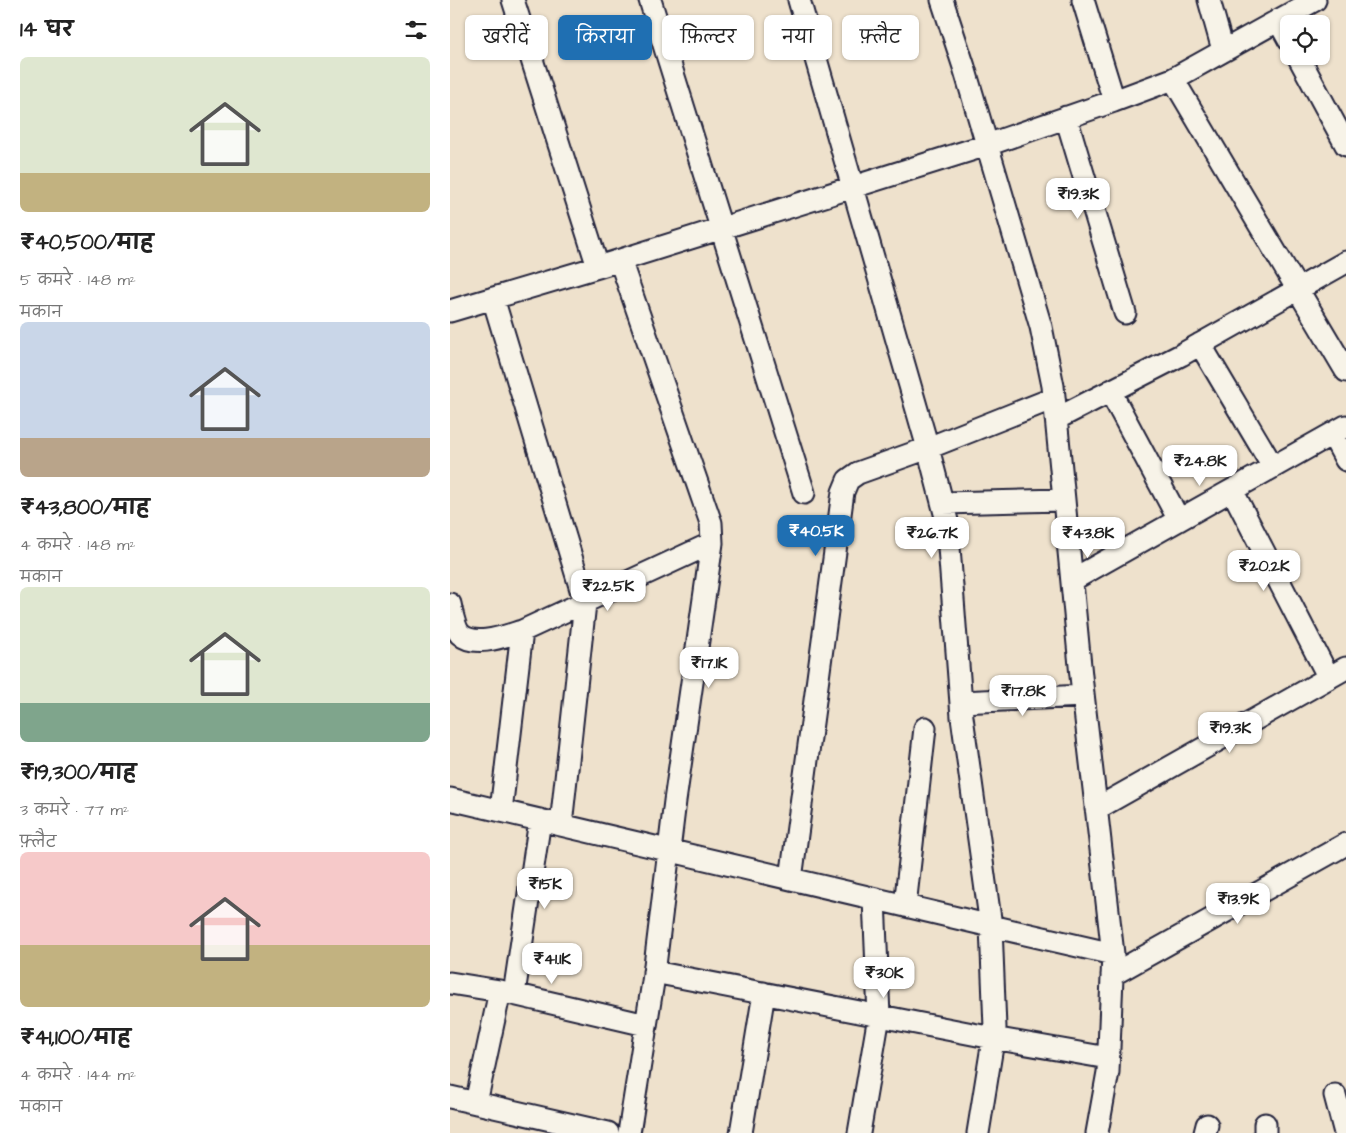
<!DOCTYPE html>
<html lang="hi">
<meta charset="utf-8">
<style>
:root{--surface:#fff;--page:#f6f6f6;--text:#222;--muted:#767676;--accent:#1f6fb2}
body{margin:0;font-family:"Architects Daughter","Playpen Sans Deva",sans-serif;background:var(--page);color:var(--text);height:100vh;display:flex;flex-direction:column;font-size:19px;white-space:nowrap}
*{box-sizing:border-box;margin:0}
p{font-size:16px;color:var(--muted)}
.icon{flex:none;width:28px;height:28px;fill:none;stroke:currentColor;stroke-width:2;stroke-linecap:round;stroke-linejoin:round}
.map{position:relative;flex:1;overflow:hidden}
.side{display:flex;flex-direction:column;background:var(--surface);width:450px}
.side>*{flex:none}
.top-card{position:absolute;left:15px;top:15px;width:475px;height:45px;display:flex;gap:10px}
.tools{position:absolute;left:830px;top:15px;display:grid;gap:10px}
.tools a{display:grid;place-items:center;width:50px;height:50px;border-radius:8px;background:var(--surface);box-shadow:0 1px 4px #0004;font-size:25px}
.price{position:absolute;translate:-50% -42px;padding:0 11px;border-radius:10px;background:#fff;color:#222;font-size:16px;line-height:32px;filter:drop-shadow(0 1px 2px #0008)}
.price::after{content:'';position:absolute;left:50%;top:30px;width:15px;height:11px;margin-left:-8px;background:inherit;clip-path:polygon(0 0,100% 0,50% 100%)}
.price.on{background:var(--accent);color:#fff}
ul{padding:0;list-style:none}
li{display:grid;align-content:center;gap:10px;height:265px;padding:0 20px}
li span{display:grid;place-items:center;height:155px;border-radius:8px;color:#555}
li>.icon{margin-inline-start:auto}
span .icon{width:90px;height:90px;fill:#fffc;stroke-width:1}
li b{font-size:21px}
h2{display:flex;justify-content:space-between;align-items:center;height:60px;padding:0 20px;font-size:21px}
.chip{padding:0 18px;border-radius:8px;background:var(--surface);box-shadow:0 1px 4px #0004;font-size:18px;line-height:45px}
.chip.on{background:var(--accent);color:#fff}
main{display:flex;flex:1;min-height:0}
.map>svg:first-child{display:block}
</style>
<main>
<section class="side">
<h2>14 घर<svg class="icon" aria-label="filters" viewBox="0 0 24 24"><path d="M4 7h16M4 17h16"/><circle cx="9" cy="7" r="2"/><circle cx="15" cy="17" r="2"/></svg></h2>
<ul>
<li><span style="background:linear-gradient(#dfe7d0 75%,#c2b280 0)"><svg class="icon" aria-label="home" viewBox="0 0 24 24"><path d="M3 11l9-7 9 7M6 9v11h12V9"/></svg></span><div><b>₹40,500/माह</b><p>5 कमरे · 148 m²</p><p>मकान</p></div></li>
<li><span style="background:linear-gradient(#c9d6e8 75%,#b9a48a 0)"><svg class="icon" aria-label="home" viewBox="0 0 24 24"><path d="M3 11l9-7 9 7M6 9v11h12V9"/></svg></span><div><b>₹43,800/माह</b><p>4 कमरे · 148 m²</p><p>मकान</p></div></li>
<li><span style="background:linear-gradient(#dfe7d0 75%,#7fa58c 0)"><svg class="icon" aria-label="home" viewBox="0 0 24 24"><path d="M3 11l9-7 9 7M6 9v11h12V9"/></svg></span><div><b>₹19,300/माह</b><p>3 कमरे · 77 m²</p><p>फ़्लैट</p></div></li>
<li><span style="background:linear-gradient(#f6c9c9 60%,#c2b280 0)"><svg class="icon" aria-label="home" viewBox="0 0 24 24"><path d="M3 11l9-7 9 7M6 9v11h12V9"/></svg></span><div><b>₹41,100/माह</b><p>4 कमरे · 144 m²</p><p>मकान</p></div></li>
</ul>
</section>
<div class="map">
<svg width="896" height="1133" viewBox="0 0 896 1133">
<rect width="100%" height="100%" fill="#eee1cc"/>
<filter id="ink" filterUnits="userSpaceOnUse"><feTurbulence type="fractalNoise" baseFrequency=".02" numOctaves="2"/><feDisplacementMap in="SourceGraphic" scale="10" xChannelSelector="R" yChannelSelector="G"/><feConvolveMatrix kernelMatrix="1 2 1 2 8 2 1 2 1" color-interpolation-filters="sRGB"/></filter>
<g filter="url(#ink)">
<g fill="none" stroke-linecap="round" stroke-linejoin="round">
<defs>
<path id="minor" d="M63 0 148 267
M200 0 354 493
M349 0 478 448 497 521 512 717 541 926 545 1028 528 1133
M492 0 514 67 591 327 603 386 631 676 663 954 658 1072 647 1133
M633 0 664 101
M759 0 773 50
M828 20 839 40
M848 56 896 145
M723 79 896 371
M616 117 675 313
M170 260 261 523 262 543 225 801 203 982 179 1133
M43 298 135 603 111 825
M0 311 148 267 537 145 664 101 723 79 865 0
M750 344 823 467
M660 391 729 520
M606 419 731 355 896 262
M882 434 896 460
M782 490 879 678
M493 503 614 500
M622 580 896 426
M0 604C2 612 4 627 10 634 25 648 55 636 72 631L262 543
M511 702 633 696
M0 799 541 926 663 954
M646 809 896 668
M51 811 72 631
M341 879 393 492 398 480 408 473 478 448 604 398
M455 906 475 728
M204 972 543 1038 658 1058
M662 975 896 844
M0 983 50 991 196 1025
M64 994 90 820
M885 1095 895 1133
M0 1097 158 1133
M26 1103 50 991
M291 1133 314 993
M409 1133 429 1016 424 899
M755 1133 757 1125
M815 1133V1124"/>
</defs>
<use href="#minor" stroke="#22223b" stroke-width="25"/>
<use href="#minor" stroke="#f7f3e8" stroke-width="21"/>
</g>
</g>
</svg>
<div class="tools">
<a><svg class="icon" aria-label="locate" viewBox="0 0 24 24"><circle cx="12" cy="12" r="6"/><path d="M12 2v4M12 18v4M2 12h4M18 12h4"/></svg></a>
</div>
<b class="price" style="left:628px;top:220px">₹19.3K</b>
<b class="price" style="left:750px;top:487px">₹24.8K</b>
<b class="price on" style="left:366px;top:557px">₹40.5K</b>
<b class="price" style="left:482px;top:559px">₹26.7K</b>
<b class="price" style="left:638px;top:559px">₹43.8K</b>
<b class="price" style="left:814px;top:592px">₹20.2K</b>
<b class="price" style="left:158px;top:612px">₹22.5K</b>
<b class="price" style="left:259px;top:689px">₹17.1K</b>
<b class="price" style="left:573px;top:717px">₹17.8K</b>
<b class="price" style="left:780px;top:754px">₹19.3K</b>
<b class="price" style="left:95px;top:910px">₹15K</b>
<b class="price" style="left:788px;top:925px">₹13.9K</b>
<b class="price" style="left:102px;top:985px">₹41.1K</b>
<b class="price" style="left:434px;top:999px">₹30K</b>
<div class="top-card">
<a class="chip">खरीदें</a>
<a class="chip on">किराया</a>
<a class="chip">फ़िल्टर</a>
<a class="chip">नया</a>
<a class="chip">फ़्लैट</a>
</div>
</div>
</main>
